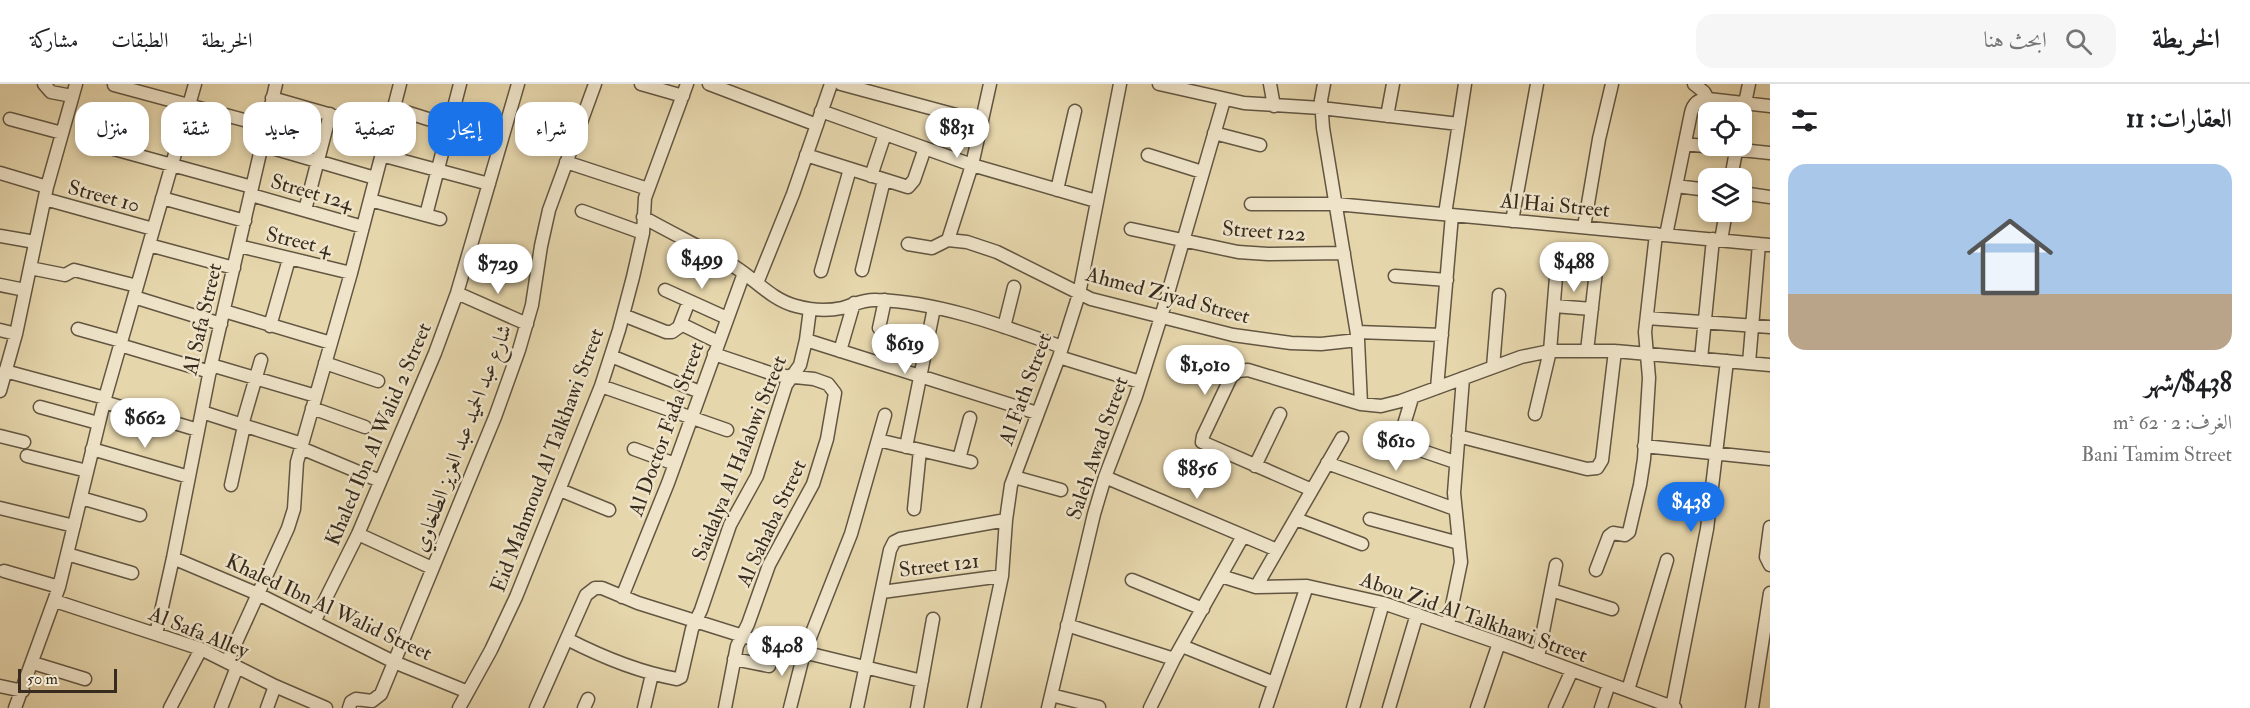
<!DOCTYPE html>
<html lang="ar">
<meta charset="utf-8">
<style>
:root{--surface:#fff;--page:#f6f6f6;--text:#202124;--muted:#757577;--line:#e0e0e0;--accent:#1a73e8}
body{margin:0;font-family:"IM FELL Double Pica",Amiri,serif;background:var(--page);color:var(--text);direction:rtl;height:100vh;display:flex;flex-direction:column;font-size:22px;white-space:nowrap}
*{box-sizing:border-box;margin:0}
p{font-size:20px;color:var(--muted)}
.icon{flex:none;width:33px;height:33px;fill:none;stroke:currentColor;stroke-width:2;stroke-linecap:round;stroke-linejoin:round}
.map{position:relative;flex:1;overflow:hidden;direction:ltr}
.details{display:flex;flex-direction:column;background:var(--surface);width:480px}
.details>*{flex:none}
.banner{position:absolute;left:18px;top:18px;width:570px;height:54px;direction:rtl;display:flex;gap:12px}
.tools{position:absolute;left:1698px;top:18px;display:grid;gap:12px}
.tools a{display:grid;place-items:center;width:54px;height:54px;border-radius:12px;background:var(--surface);box-shadow:0 3px 9px #0003;font-size:30px}
.scale{position:absolute;left:18px;bottom:15px;width:99px;box-sizing:border-box;padding-left:6px;border:3px solid #362b1e;border-top:0;font-size:16px;line-height:21px;white-space:nowrap;color:#362b1e;-webkit-text-stroke:4px #efe4c9;paint-order:stroke}
.price{position:absolute;translate:-50% -51px;padding:0 14px;border-radius:21px;background:#fff;color:#222;font-size:20px;line-height:39px;filter:drop-shadow(0 2px 3px #0008)}
.price::after{content:'';position:absolute;left:50%;top:36px;width:18px;height:14px;margin-left:-9px;background:inherit;clip-path:polygon(0 0,100% 0,50% 100%)}
.price.current{background:var(--accent);color:#fff}
ul{padding:0;list-style:none}
li{display:grid;align-content:center;gap:12px;height:318px;padding:0 18px}
li span{display:grid;place-items:center;height:186px;border-radius:18px;color:#555}
li>.icon{margin-inline-start:auto}
span .icon{width:108px;height:108px;fill:#fffc;stroke-width:1}
li b{font-size:26px}
h2{display:flex;justify-content:space-between;align-items:center;height:72px;padding:0 18px;font-size:26px}
.chip{padding:0 21px;border-radius:18px;background:var(--surface);box-shadow:0 3px 9px #0003;font-size:21px;line-height:54px}
.chip.current{background:var(--accent);color:#fff}
header{display:flex;align-items:center;gap:36px;box-sizing:border-box;height:84px;padding:0 30px;background:var(--surface);border-bottom:2px solid var(--line)}
header strong{font-size:28px}
nav{display:flex;gap:33px;margin-inline-start:auto;font-size:21px}
.search{width:420px;height:54px;background:var(--page);display:flex;align-items:center;gap:15px;box-sizing:border-box;padding:0 21px;border-radius:18px;color:var(--muted);font-size:22px}
main{display:flex;flex:1;min-height:0}
.map>svg:first-child{display:block}
</style>
<header>
<strong>الخريطة</strong>
<div class="search"><svg class="icon" aria-label="search" viewBox="0 0 24 24"><circle cx="10" cy="10" r="6"/><path d="M15 15l6 6"/></svg>ابحث هنا</div>
<nav><a>الخريطة</a><a>الطبقات</a><a>مشاركة</a></nav>
</header>
<main>
<section class="details">
<h2>العقارات: 11<svg class="icon" aria-label="filters" viewBox="0 0 24 24"><path d="M4 7h16M4 17h16"/><circle cx="9" cy="7" r="2"/><circle cx="15" cy="17" r="2"/></svg></h2>
<ul>
<li><span style="background:linear-gradient(#a9c7e8 70%,#b9a48a 0)"><svg class="icon" aria-label="home" viewBox="0 0 24 24"><path d="M3 11l9-7 9 7M6 9v11h12V9"/></svg></span><div><b>$438/شهر</b><p>الغرف: 2 · 62 m²</p><p>Bani Tamim Street</p></div></li>
</ul>
</section>
<div class="map">
<svg width="1770" height="624" viewBox="0 0 1770 624">
<rect width="100%" height="100%" fill="#e6d6ac"/>
<filter id="stains"><feTurbulence type="fractalNoise" baseFrequency=".00333" numOctaves="4"/><feColorMatrix values="0 0 0 0 .2 0 0 0 0 .09 0 0 0 0 .02 0 0 0 .5 -.17"/></filter>
<radialGradient id="worn" r=".72"><stop offset=".6" stop-color="#630" stop-opacity="0"/><stop offset="1" stop-color="#630" stop-opacity=".3"/></radialGradient>
<g fill="none" stroke-linecap="round" stroke-linejoin="round">
<defs>
<path id="minor" d="M44 0 51 8 72 12
M641 0 683 12
M709 0 817 41
M841 0 982 38
M1159 0 1244 19 1321 24 1459 40
M1270 0 1274 22
M1324 0 1321 16 1323 44 1358 256 1361 320
M1694 0 1704 8 1708 15
M114 1 266 42
M272 14 387 47
M393 24 501 58
M821 27 972 81 1096 117
M1387 32 1393 0
M1742 33 1749 0
M10 35 62 49
M1214 49 1260 61
M1685 60 1770 69
M262 61 375 94
M103 62 252 103
M381 71 489 100
M806 71 908 103 914 96 925 64
M1148 71 1202 88
M566 78 648 105
M0 89 47 103
M871 92 885 50
M1731 94 1737 62
M1676 102 1708 106
M1057 106 1075 27
M1742 109 1770 113
M251 111 363 143
M162 114 245 137
M45 115 153 145
M370 116 440 135
M1251 120H1336L1770 161
M305 126 330 30
M582 127 643 149
M1445 130 1465 0
M426 131 460 0
M643 133C673 150 705 165 735 183 756 196 772 216 796 222 810 226 828 227 842 224 854 221 863 215 877 216 940 218 1003 242 1062 263
M1512 137 1537 0
M1584 143 1599 55 1612 0
M1131 145 1238 168 1268 170 1344 169
M1666 151 1691 29C1693 20 1698 15 1708 15L1770 22
M0 152 35 158
M948 156 972 81 990 0
M1721 156 1726 128
M908 160 932 164 948 156 967 158 997 168 1091 215 1233 251 1291 259 1321 260 1358 256
M149 161 234 184
M239 162 351 189
M30 184 65 191 74 186 137 202
M862 186 884 96
M821 187 850 85
M1395 192 1447 196
M757 199 793 110 831 0
M0 201 25 206
M665 206 727 234
M457 209 527 240
M134 213 221 240
M1554 222 1592 225
M224 227 331 259
M623 231 666 248H672L679 243 689 217
M1647 234 1770 243
M681 240 718 258
M270 242 289 175
M1004 243 1014 203
M879 244 885 216
M78 245 121 257
M0 246 16 250
M1357 248 1442 251
M806 256 1037 329
M120 261 210 288
M840 267 854 219
M1587 267 1596 187
M714 270 776 291 814 295 828 300 835 309 827 355 813 400 769 481 748 540 737 562 725 624
M611 272 700 308
M1059 273 1140 298
M1701 275 1713 155
M325 279 378 297
M1749 279 1759 160
M211 281 316 312
M1493 283 1499 211
M5 287 105 314
M601 302 727 346
M1437 304 1452 131
M0 307 16 250 47 103 76 0
M1412 314 1402 347 1404 359 1411 363 1455 378
M104 318 198 346
M40 323 98 339
M312 324 365 343
M202 328 302 360
M1535 330 1550 267 1556 193
M242 341 261 276
M0 352 24 358
M1458 352 1587 385 1597 384 1602 376 1615 267
M878 356 971 378
M1644 362 1770 375
M906 363 934 224
M301 364 380 397
M92 365 189 393
M634 365 675 380
M27 372 87 387
M959 375 970 334
M1327 379 1455 425
M1255 382 1280 330
M1014 393 1061 406
M1105 393 1277 466
M231 401 244 342
M560 406 609 426
M1312 406 1202 358 1203 352 1231 293 1238 287 1248 286 1361 320 1381 322 1401 317 1521 273 1550 267H1615L1770 281
M81 414 140 431
M0 424 74 442
M914 425 920 366
M1296 435 1362 460
M1370 435 1459 459
M1770 443 1766 473 1770 481
M358 450 432 484
M67 470 132 489
M173 474 258 510 394 578 468 608
M1596 486 1609 452 1613 449 1625 451 1629 448 1640 401 1644 375 1649 294 1645 248 1656 150
M4 487 59 503
M1221 492 1256 503 1307 502 1383 519 1499 559 1675 624
M1132 496 1203 525
M1256 503 1342 354
M1551 506 1612 525
M882 508 1002 492
M622 513 668 399 744 189
M55 517 201 565 275 602 326 624
M314 538 358 450 435 269 457 209 518 0
M1067 541 1174 575
M1448 541 1461 478 1454 409 1463 294
M156 550 173 474 211 281 276 0
M567 555C602 573 638 588 677 595L681 593 692 545 701 526 730 441 757 392 786 301 800 281 806 256 810 225
M1182 562 1274 599
M1538 573 1556 481
M734 575 769 582
M227 578 288 444 294 425 297 378 351 189 400 0
M33 579 85 595
M0 602 23 607
M1628 606 1667 476
M1051 611 1099 623
M1672 623 1707 445 1727 277
M15 624 59 503 105 314 195 0
M170 624 201 565
M221 624 237 583
M267 624 275 602
M349 624 351 618 356 615 372 617 381 610 495 333 519 266 532 221 541 162 549 126 595 0
M459 624 491 566 516 513 601 302 619 246 633 193 643 149 645 114 687 0
M536 624 586 511 595 504H602L638 519 762 558 922 597
M584 624 588 615
M644 624 652 590
M790 624 804 569 851 450 885 331
M857 624 890 466 894 458 900 455 1006 436
M917 624 933 535
M974 624 1002 492 1006 436 1011 401 1059 273 1079 210 1120 0
M1048 624 1094 430 1105 393 1136 312 1161 233 1224 16
M1150 624 1174 575 1243 452
M1266 624 1307 502
M1353 624 1383 519
M1389 624 1417 530
M1477 624 1499 559
M1555 624 1572 586
M1601 624 1609 600
M1752 624 1770 509"/>
</defs>
<use href="#minor" stroke="#625642" stroke-width="15"/>
<use href="#minor" stroke="#efe4c9" stroke-width="12"/>
</g>
<g text-anchor="middle" stroke-width="5" stroke-linejoin="round" paint-order="stroke">
<g font-size="21" fill="#362b1e" stroke="#efe4c9">
<text transform="translate(312 108) rotate(16)" y="7">Street 124</text>
<text transform="translate(104 112) rotate(15)" y="7">Street 10</text>
<text transform="translate(1555 121) rotate(5)" y="7">Al Hai Street</text>
<text transform="translate(1264 147) rotate(4)" y="7">Street 122</text>
<text transform="translate(299 157) rotate(13)" y="7">Street 4</text>
<text transform="translate(1168 211) rotate(15)" y="7">Ahmed Ziyad Street</text>
<text transform="translate(202 235) rotate(-77)" y="7">Al Safa Street</text>
<text transform="translate(1025 305) rotate(-70)" y="7">Al Fath Street</text>
<text transform="translate(666 345) rotate(-70)" y="7">Al Doctor Fada Street</text>
<text transform="translate(378 350) rotate(-67)" y="7">Khaled Ibn Al Walid 2 Street</text>
<text transform="translate(462 354) rotate(-69)" y="7">شارع عبد الحميد عبد العزيز الطلخاوي</text>
<text transform="translate(1097 364) rotate(-71)" y="7">Saleh Awad Street</text>
<text transform="translate(739 374) rotate(-68)" y="7">Saidalya Al Halabwi Street</text>
<text transform="translate(547 376) rotate(-69)" y="7">Eid Mahmoud Al Talkhawi Street</text>
<text transform="translate(771 439) rotate(-65)" y="7">Al Sahaba Street</text>
<text transform="translate(939 481) rotate(-7)" y="7">Street 121</text>
<text transform="translate(329 523) rotate(25)" y="7">Khaled Ibn Al Walid Street</text>
<text transform="translate(1474 533) rotate(19)" y="7">Abou Zid Al Talkhawi Street</text>
<text transform="translate(199 548) rotate(22)" y="7">Al Safa Alley</text>
</g>
</g>
<rect width="100%" height="100%" filter="url(#stains)"/>
<rect width="100%" height="100%" fill="url(#worn)"/>
</svg>
<div class="tools">
<a><svg class="icon" aria-label="locate" viewBox="0 0 24 24"><circle cx="12" cy="12" r="6"/><path d="M12 2v4M12 18v4M2 12h4M18 12h4"/></svg></a>
<a><svg class="icon" aria-label="layers" viewBox="0 0 24 24"><path d="M12 4l9 5-9 5-9-5zM3 14l9 5 9-5"/></svg></a>
</div>
<div class="scale">50 m</div>
<b class="price" style="left:957px;top:75px">$831</b>
<b class="price" style="left:702px;top:206px">$499</b>
<b class="price" style="left:1574px;top:209px">$488</b>
<b class="price" style="left:498px;top:211px">$729</b>
<b class="price" style="left:905px;top:291px">$619</b>
<b class="price" style="left:1205px;top:312px">$1,010</b>
<b class="price" style="left:145px;top:365px">$662</b>
<b class="price" style="left:1396px;top:388px">$610</b>
<b class="price" style="left:1197px;top:416px">$856</b>
<b class="price current" style="left:1691px;top:449px">$438</b>
<b class="price" style="left:782px;top:593px">$408</b>
<div class="banner">
<a class="chip">شراء</a>
<a class="chip current">إيجار</a>
<a class="chip">تصفية</a>
<a class="chip">جديد</a>
<a class="chip">شقة</a>
<a class="chip">منزل</a>
</div>
</div>
</main>
